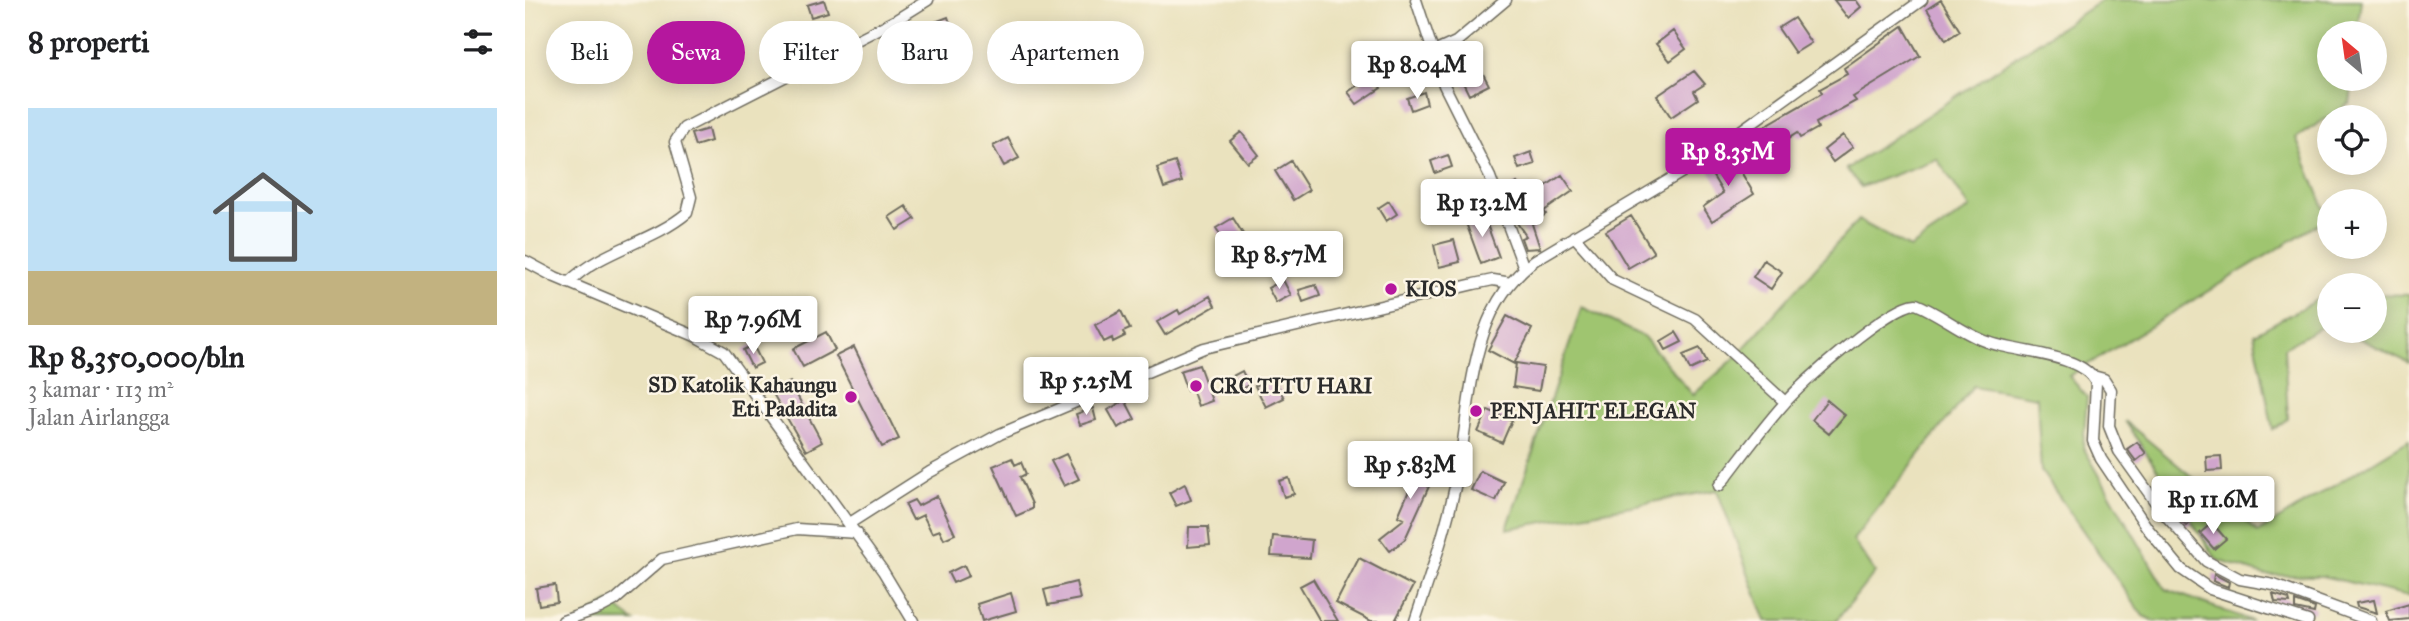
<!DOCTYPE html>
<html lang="id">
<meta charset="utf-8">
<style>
:root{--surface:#fff;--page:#f6f6f6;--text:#202124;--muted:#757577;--accent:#b5179e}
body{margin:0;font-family:"IM FELL Great Primer",serif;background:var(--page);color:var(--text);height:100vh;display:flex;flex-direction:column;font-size:26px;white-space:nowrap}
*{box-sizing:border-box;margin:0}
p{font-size:23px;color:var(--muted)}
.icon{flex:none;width:38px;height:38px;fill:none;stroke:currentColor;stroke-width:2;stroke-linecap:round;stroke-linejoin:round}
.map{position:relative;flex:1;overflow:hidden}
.panel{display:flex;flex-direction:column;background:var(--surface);width:525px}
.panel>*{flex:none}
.top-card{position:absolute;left:21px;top:21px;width:665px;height:63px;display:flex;gap:14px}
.needle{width:46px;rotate:331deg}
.buttons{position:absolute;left:1792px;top:21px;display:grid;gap:14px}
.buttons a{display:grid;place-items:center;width:70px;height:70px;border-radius:50%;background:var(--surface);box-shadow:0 4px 18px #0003;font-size:35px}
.price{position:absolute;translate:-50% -60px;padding:0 16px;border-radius:7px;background:#fff;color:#222;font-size:23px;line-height:46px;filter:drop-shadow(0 2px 4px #0008)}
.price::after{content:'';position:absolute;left:50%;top:42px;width:21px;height:16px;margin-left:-10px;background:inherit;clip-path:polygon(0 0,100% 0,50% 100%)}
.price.active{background:var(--accent);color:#fff}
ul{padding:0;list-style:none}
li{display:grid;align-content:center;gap:14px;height:371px;padding:0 28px}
li span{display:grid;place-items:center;height:217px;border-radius:0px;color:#555}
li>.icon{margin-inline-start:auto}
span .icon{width:126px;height:126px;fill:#fffc;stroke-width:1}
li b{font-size:30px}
h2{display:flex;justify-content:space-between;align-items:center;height:84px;padding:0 28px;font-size:30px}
.tag{padding:0 24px;border-radius:32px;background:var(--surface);box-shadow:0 4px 18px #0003;font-size:24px;line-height:63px}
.tag.active{background:var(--accent);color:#fff}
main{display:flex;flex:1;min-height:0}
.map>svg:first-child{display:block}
</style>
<main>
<section class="panel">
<h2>8 properti<svg class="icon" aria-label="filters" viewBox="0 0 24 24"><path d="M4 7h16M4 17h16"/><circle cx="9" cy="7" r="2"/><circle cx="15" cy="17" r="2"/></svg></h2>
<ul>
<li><span style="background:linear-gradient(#bfe0f5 75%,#c2b280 0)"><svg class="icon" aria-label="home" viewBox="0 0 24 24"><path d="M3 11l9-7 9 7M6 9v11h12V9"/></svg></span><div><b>Rp 8,350,000/bln</b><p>3 kamar · 113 m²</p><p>Jalan Airlangga</p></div></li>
</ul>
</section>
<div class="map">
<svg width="1884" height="621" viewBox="0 0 1884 621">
<rect width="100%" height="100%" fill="#fcf5e5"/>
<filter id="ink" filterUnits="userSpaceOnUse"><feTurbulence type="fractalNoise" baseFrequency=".0143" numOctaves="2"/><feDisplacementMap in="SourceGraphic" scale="14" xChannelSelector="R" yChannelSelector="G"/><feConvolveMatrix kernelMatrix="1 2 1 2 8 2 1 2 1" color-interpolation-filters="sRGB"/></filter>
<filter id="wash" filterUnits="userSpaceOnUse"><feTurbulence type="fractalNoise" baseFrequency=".00686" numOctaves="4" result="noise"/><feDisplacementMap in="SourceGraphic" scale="28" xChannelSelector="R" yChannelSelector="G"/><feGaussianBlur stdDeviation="1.57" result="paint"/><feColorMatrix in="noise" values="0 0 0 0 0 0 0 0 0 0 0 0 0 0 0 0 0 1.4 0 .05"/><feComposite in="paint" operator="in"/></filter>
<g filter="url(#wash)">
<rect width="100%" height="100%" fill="#eae2be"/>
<path fill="#9fc570" stroke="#65784e" stroke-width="2" d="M1577 0H1836L1832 33H1804V79H1828L1825 103 1771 138 1803 218 1544 376 1562 397 1558 447 1640 589 1727 621H1629L1618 616 1516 471 1512 397 1448 386 1328 540 1350 572 1311 621H1241L1192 490 982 529 1057 307 1119 337 1168 395 1210 358 1333 220 1385 248 1445 208 1412 159 1336 187 1321 169Z
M1850 294 1884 295V363L1819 331H1850Z
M1799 296 1804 297V322L1759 348 1763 418 1748 430 1729 334Z
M1600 421 1733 532 1884 440V596L1797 576 1740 575 1692 560Z
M84 602 109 621H54Z"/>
<g id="blocks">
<path fill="#d0a5cd" d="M299 0 303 12 286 17 282 5Z
M1309 0H1331L1336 7 1323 18Z
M1416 0 1435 31 1421 40 1402 9Z
M423 17 427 29 411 35 407 23Z
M1269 18 1286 43 1270 53 1253 28Z
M1378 26 1395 56 1328 97 1331 101 1291 123 1293 128 1275 138 1272 133 1233 159 1219 138 1297 93 1295 89 1322 74 1319 68Z
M260 30 263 42 247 47 243 36Z
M1148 31 1161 49 1145 61 1131 44Z
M945 49 964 85 944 95 926 58Z
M884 53 888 65 871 70 867 59Z
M167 58 170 70 154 75 150 63Z
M1169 71 1180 84 1169 91 1173 99 1146 117 1132 96Z
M847 75 856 88 832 104 823 92Z
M899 92 902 104 886 110 882 98Z
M183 129 186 141 170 146 166 134Z
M716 132 734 155 723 163 705 141Z
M1318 135 1328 147 1308 162 1299 150Z
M483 138 494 158 479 166 468 146Z
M1006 152 1010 164 994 169 990 158Z
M923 155 927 167 910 173 906 161Z
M1206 155 1229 194 1187 221 1178 207 1198 193 1183 168Z
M766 161 784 190 768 200 750 171Z
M650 162 657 182 639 188 632 168Z
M1037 175 1048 191 1019 211 1021 214 1007 224 1015 248 1000 249 996 238 1001 236 988 217 979 193 992 183 999 192 1003 189 1008 195Z
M864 201 872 214 861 221 853 208Z
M381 206 390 219 372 230 364 217Z
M958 214 974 257 956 264 940 220Z
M1106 216 1129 253 1103 268 1081 231Z
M708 218 718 234 701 244 691 228Z
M929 240 935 262 914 267 909 245Z
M1239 260 1257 272 1246 289 1228 277Z
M758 280 766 295 751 303 743 288Z
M791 285 795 296 778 302 774 290Z
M685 296 690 306 640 335 632 322 653 310 655 314Z
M596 311 605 329 598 332 600 336 588 342 587 338 579 342 570 325Z
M982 316 1007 329 989 364 963 350Z
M301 332 310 350 278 367 268 349Z
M1151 332 1157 342 1141 350 1136 341Z
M228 345 237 363 227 368 218 350Z
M329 347 374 439 357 447 311 356Z
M1175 348 1182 362 1165 370 1158 355Z
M991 363 1018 367 1014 391 988 387Z
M674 365 687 401 673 406 667 389 662 391 655 371Z
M717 371 724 385 711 391 704 378Z
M749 378 759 398 741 407 730 386Z
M265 382 297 442 281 451 247 392Z
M617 383 621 395 604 400 601 389Z
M600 400 610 419 593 428 583 410Z
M1302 400 1320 415 1304 434 1287 420Z
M568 408 571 420 555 425 551 414Z
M963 410 987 420 977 443 953 432Z
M1612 442 1621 453 1611 461 1602 449Z
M541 454 554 479 539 486 526 461Z
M1696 456 1697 470 1682 471 1681 457Z
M487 458 490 465 496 462 501 474 495 477 507 504V509L491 516 468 466Z
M884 458 911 471 880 539 865 551 855 538 879 519 873 516 886 486 873 480Z
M955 471 979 482 971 501 946 490Z
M764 478 769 494 759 497 754 481Z
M660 484 666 500 651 506 644 493Z
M1716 488 1740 499 1735 511 1711 500Z
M412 496 430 534 419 539 415 530 407 533 398 515 388 520 380 504 389 500 393 506Z
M1653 503 1667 522 1661 526 1645 509Z
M1687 523 1701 539 1689 549 1675 533Z
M664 527H683L685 545 663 547Z
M748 536 787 540 785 558 746 556Z
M834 558 888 586 870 621H846L811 603Z
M439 565 444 576 428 583 423 573Z
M1689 574 1704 582 1703 587 1688 581Z
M788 579 804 606 813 621H795L775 586Z
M551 582 555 599 523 605 519 590Z
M30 585 32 602 14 605 11 588Z
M486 593 491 611 457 621 452 604Z
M1748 594 1764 599 1765 603 1750 602Z
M1849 600 1852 613 1832 607 1831 603Z
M1770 601 1790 608 1789 613 1770 609Z
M1884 604V619L1865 621 1861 611Z"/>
</g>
</g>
<g filter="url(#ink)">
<use href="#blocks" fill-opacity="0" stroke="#6e6b5e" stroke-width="2"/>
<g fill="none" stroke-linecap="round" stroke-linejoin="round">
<defs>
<path id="minor" d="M891 0 919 85 965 177 999 268
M909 52 931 42 981 0
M1049 236 1088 280 1170 319 1260 402
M0 261 30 277 170 336 199 352 358 571 388 621
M43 283C77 249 126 243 162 213L166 197 150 142 159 128 371 20 403 0
M1568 376 1579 379 1586 390 1584 426 1594 451 1636 510 1681 561 1715 579 1749 585 1846 621
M1194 486C1215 459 1235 431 1258 405 1276 383 1365 305 1391 304 1416 314 1437 333 1463 342 1492 353 1557 353 1571 383L1568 441 1576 459 1623 529 1656 569 1685 589 1783 621
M325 523 405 472 475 434 679 348 949 284 968 280 986 283
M38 621 75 608 90 600 137 559 272 529 332 533
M890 621C905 576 920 533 930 487 948 410 939 312 1010 260L1164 168 1397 0"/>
</defs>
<use href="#minor" stroke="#6e6b5e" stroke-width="13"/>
<use href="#minor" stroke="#fff" stroke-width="10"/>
</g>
</g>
<g fill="#b5179e" stroke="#fcf5e5" stroke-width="2.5">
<circle cx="866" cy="289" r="7"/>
<circle cx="671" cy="386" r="7"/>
<circle cx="326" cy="397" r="7"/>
<circle cx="951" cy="411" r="7"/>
</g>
<g text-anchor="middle" stroke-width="5" stroke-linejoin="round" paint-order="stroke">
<g font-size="21" font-weight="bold" fill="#2b2b2b" stroke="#fcf5e5" text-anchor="start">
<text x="880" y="296">KIOS</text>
<text x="312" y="392" text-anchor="end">SD Katolik Kahaungu<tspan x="312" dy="24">Eti Padadita</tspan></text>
<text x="685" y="393">CRC TITU HARI</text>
<text x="965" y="418">PENJAHIT ELEGAN</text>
</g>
</g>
</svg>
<div class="buttons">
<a><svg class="needle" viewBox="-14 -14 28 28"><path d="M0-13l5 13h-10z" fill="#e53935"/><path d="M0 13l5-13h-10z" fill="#757577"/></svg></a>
<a><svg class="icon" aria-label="locate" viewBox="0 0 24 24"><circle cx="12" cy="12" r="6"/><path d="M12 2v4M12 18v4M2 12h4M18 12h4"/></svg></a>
<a>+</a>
<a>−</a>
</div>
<b class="price" style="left:892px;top:101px">Rp 8.04M</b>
<b class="price active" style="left:1203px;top:188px">Rp 8.35M</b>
<b class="price" style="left:957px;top:239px">Rp 13.2M</b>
<b class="price" style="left:754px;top:291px">Rp 8.57M</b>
<b class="price" style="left:228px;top:356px">Rp 7.96M</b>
<b class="price" style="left:561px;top:417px">Rp 5.25M</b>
<b class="price" style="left:885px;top:501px">Rp 5.83M</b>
<b class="price" style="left:1688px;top:536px">Rp 11.6M</b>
<div class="top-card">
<a class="tag">Beli</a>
<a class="tag active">Sewa</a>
<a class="tag">Filter</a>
<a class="tag">Baru</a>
<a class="tag">Apartemen</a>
</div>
</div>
</main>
